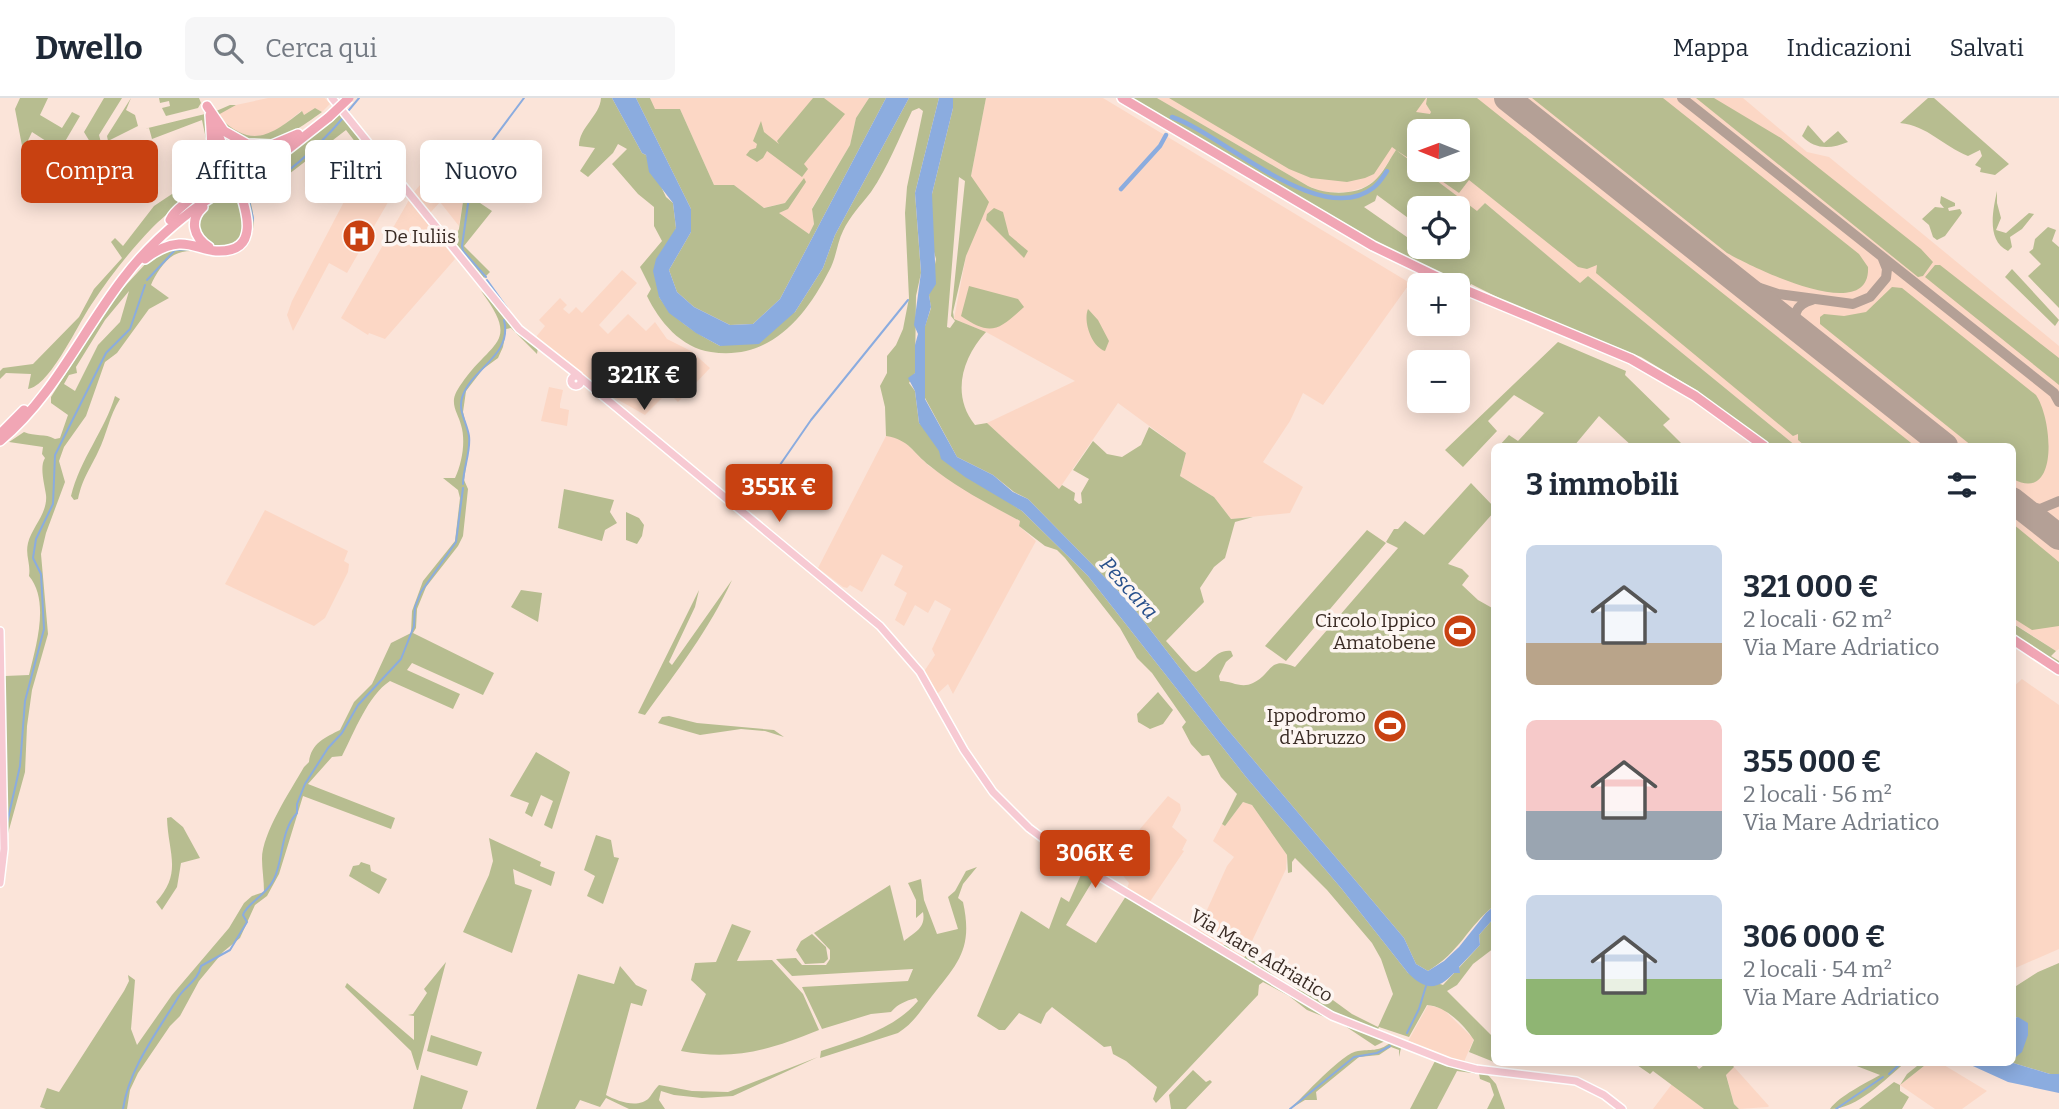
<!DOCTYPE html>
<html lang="it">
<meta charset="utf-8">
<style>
:root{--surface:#fff;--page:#f6f6f7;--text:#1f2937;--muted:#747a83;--line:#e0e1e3;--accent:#c84111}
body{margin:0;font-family:Bitter,serif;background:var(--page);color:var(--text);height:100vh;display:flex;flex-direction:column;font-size:26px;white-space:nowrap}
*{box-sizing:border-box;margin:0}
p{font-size:23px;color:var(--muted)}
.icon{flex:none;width:38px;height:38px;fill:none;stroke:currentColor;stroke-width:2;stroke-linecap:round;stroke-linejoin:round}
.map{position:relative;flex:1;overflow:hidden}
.side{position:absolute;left:1491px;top:345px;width:525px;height:623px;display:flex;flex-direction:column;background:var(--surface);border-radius:10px;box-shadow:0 4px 18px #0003}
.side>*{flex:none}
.banner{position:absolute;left:21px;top:42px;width:665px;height:63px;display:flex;gap:14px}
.needle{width:46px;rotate:271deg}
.buttons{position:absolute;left:1407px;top:21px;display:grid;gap:14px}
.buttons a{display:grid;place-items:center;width:63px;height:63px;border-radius:10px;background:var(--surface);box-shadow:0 4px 18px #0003;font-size:35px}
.price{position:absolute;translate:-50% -60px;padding:0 16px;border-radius:7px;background:var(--accent);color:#fff;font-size:23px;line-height:46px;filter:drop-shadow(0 2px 4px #0008)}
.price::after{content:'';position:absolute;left:50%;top:42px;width:21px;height:16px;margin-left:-10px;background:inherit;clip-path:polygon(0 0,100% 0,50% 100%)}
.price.on{background:#222;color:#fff}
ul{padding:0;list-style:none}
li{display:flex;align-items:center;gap:21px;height:175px;padding:0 35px}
li span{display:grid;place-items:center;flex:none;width:196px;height:140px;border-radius:10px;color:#555}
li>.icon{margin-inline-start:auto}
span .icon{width:84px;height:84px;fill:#fffc;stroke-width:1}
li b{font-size:30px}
h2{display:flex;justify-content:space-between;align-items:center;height:84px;padding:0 35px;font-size:30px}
.tag{padding:0 24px;border-radius:10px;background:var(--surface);box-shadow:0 4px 18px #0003;font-size:24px;line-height:63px}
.tag.on{background:var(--accent);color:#fff}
header{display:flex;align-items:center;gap:42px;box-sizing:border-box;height:98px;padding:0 35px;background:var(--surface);border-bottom:2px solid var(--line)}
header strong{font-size:33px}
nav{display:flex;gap:38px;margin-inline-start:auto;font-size:24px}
.search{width:490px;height:63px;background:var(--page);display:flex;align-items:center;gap:18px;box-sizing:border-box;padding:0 24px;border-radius:10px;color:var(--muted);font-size:26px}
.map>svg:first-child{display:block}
</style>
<header>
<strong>Dwello</strong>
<div class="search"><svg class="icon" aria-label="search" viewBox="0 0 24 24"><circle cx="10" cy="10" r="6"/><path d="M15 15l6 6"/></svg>Cerca qui</div>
<nav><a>Mappa</a><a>Indicazioni</a><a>Salvati</a></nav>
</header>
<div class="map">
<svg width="2059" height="1011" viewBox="0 0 2059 1011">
<rect width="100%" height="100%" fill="#fbe4d9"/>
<path fill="#fcd7c5" d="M268 0H325L330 6 322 14 315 10 304 17 301 13 276 33 259 39 245 37 231 31 217 17 236 7Z
M650 0H869L856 20 850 47 812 110 814 126 809 136 778 115 804 80 785 105 763 110 734 87H714L680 11H654Z
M986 0H1103L1410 185 1323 307 1303 295 1290 323 1263 364 1303 389 1290 415 1231 421 1214 399 1180 378 1186 355 1118 305 1059 391 987 325 1075 283 986 234 954 221 966 158 973 137 971 78Z
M1157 0H1743L1807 54 1829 59 2059 248V551L2056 553 2013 525 2012 348H1796L1588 178 1581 186 1485 105 1477 114 1422 72H1458V33H1419V70L1396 52 1377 81 1365 89 1348 94H1324L1308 88Z
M452 51 466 62 468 69 459 128 440 104 430 115 413 95Z
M370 54 398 87 347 175 329 165 293 233 287 217 292 203Z
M409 102 455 161 385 241 369 235 368 237 341 220Z
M622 172 637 185 599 227 608 236 628 216 646 233 655 224 667 241 691 253 710 270 678 304 668 294 645 317 599 291 536 239 545 228 539 222 560 200 567 207 563 211 569 216 576 209 582 215Z
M549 289 563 292 560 306V310L569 312 567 328 541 323Z
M886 338 901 340 929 368 984 403 1020 423 1019 428 1036 443 953 596 948 586 937 596 923 575 935 557 932 551 951 511 935 502 928 515 915 507 904 528 895 522 907 495 894 487 903 468 882 456 862 494 850 487 847 490 843 489 818 470Z
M265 412 348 453 344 463 349 466 348 474 325 520 314 528 225 486Z
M2022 581 2059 607V851L2013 871 2012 590Z
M1168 698 1180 706 1181 712 1172 729 1187 742 1182 752 1184 753 1149 805 1126 793 1129 785 1112 764Z
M1243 704 1252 707 1287 757 1286 771 1244 860 1197 834 1227 768 1234 759 1213 743 1222 726 1225 728Z
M1428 907 1443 911 1474 941 1463 966 1406 947Z
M1929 964H1939L1987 993 1962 1011H1935L1900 987Z
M1734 969 1769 1008 1768 1009 1739 1011 1734 1006 1726 976Z
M1672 986 1675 988 1704 1011H1653Z"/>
<path fill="#b7bd90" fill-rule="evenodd" d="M20 0H48L40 17 62 30 72 14 80 18 60 52 32 34 23 53 15 11Z
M104 0H122L99 37 102 48 92 55 93 49 84 34Z
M131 0 126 12 135 17 138 28 108 43 107 38Z
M159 0H199L201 5 198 10 166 18 162 10 170 8 169 3 160 5Z
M601 0H612L642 55 646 57 666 99 673 105 676 130 659 199C674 222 695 235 720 248L795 214 823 170 835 137 909 0H939L915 95 921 175 916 198 915 275 909 285 915 293 919 325 998 397 1022 413 1088 478 1246 679 1341 790 1408 875 1443 887 1480 847 1479 837 1494 820V850L1473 866 1457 887 1447 893 1492 938 1494 936V964L1469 954 1474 942C1464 927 1446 908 1427 907L1409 939 1379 929 1375 938 1385 943 1375 948 1342 926 1307 912 1289 898 1263 884 1259 887 1258 897 1156 1005 1153 1001 1157 989 1126 963 1113 956 1111 948 1104 949 1052 909 1046 915 1041 926 1019 915 1005 932H999L977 918 1021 813 1049 831 1061 799 1069 804 1083 772 1095 779 1066 827 1096 845 1126 798 1220 847H1228L1231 853 1244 860 1246 857 1255 861 1259 854 1263 869 1283 885 1310 896 1315 889 1352 916 1378 929 1393 896 1381 861 1372 845 1327 792 1295 760 1292 764V774L1288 775 1287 757 1252 707 1243 704 1225 728 1222 726 1237 696 1221 679 1209 657 1202 658 1191 646 1182 629 1186 624 1152 575 1137 560 1120 530 1065 460 1057 452 1045 448 1019 428 1020 423C990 407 957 390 930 368 912 354 910 342 886 338L885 309 880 288 887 275V258L896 247 903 231 909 200 905 115 907 89 923 13 919 10 912 13C899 40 888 69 871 94 861 107 850 118 843 133 837 145 836 161 829 173 805 220 769 263 711 254 681 250 659 223 647 198L651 191 640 169 662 143 654 128V109L638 96 612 66 627 51 618 46 613 55 588 79 580 73 595 50 579 48C579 29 600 18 601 0Z
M636 0H650L655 11H680L714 87H734L764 110 785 105 804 80 806 84 788 111 779 115 809 136 814 126 812 111 850 47 856 20 869 0H886L780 201 753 226 730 227 694 209 677 194 669 172 691 134V111Z
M813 0H824L845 16 804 66 808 71 802 79 767 53 763 60 757 64 746 57 750 52 756 50 757 46 753 43 761 23 764 34 779 46 777 43Z
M953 0H986L971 78 989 104 966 158 953 214 954 221 986 234C962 260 951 297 975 327L987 325 1059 391 1062 387 1075 395 1074 402 1079 406 1082 405 1081 395 1089 381 1073 372 1093 343 1107 356 1122 359 1141 347 1149 329 1186 355 1180 378 1214 399 1231 421 1253 419 1235 424 1225 460 1214 469 1200 490 1204 504 1166 543 1192 572 1196 574C1209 568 1215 551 1231 553L1233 558 1226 564 1219 578 1220 583C1232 583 1241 591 1253 585 1273 576 1268 557 1295 569L1398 450 1386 444 1394 431H1398L1405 423 1424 437 1471 385 1494 409V414L1448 466 1462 471 1469 478 1462 487 1478 502 1494 511V808C1468 828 1460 854 1428 873L1416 866 1404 840 1223 626 1129 504 1028 401 1014 394 993 377 957 359 925 300V228L931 210 929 197 936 161 932 147V96L953 10ZM959 79 965 83 951 218 955 223 950 230 947 229Z
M1132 0H1157L1308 88C1326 97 1357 98 1373 84 1383 76 1389 62 1396 52L1392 49 1374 76 1365 80 1347 84 1311 80 1289 71 1169 0H1426L1416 14 1430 16 1431 14 1426 6 1427 0H1477L1915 348H1805L1798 342V336L1793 338 1596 175 1597 167 1587 171 1578 169 1469 82 1459 95 1426 72H1458V33H1419V67L1396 52 1477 113 1485 105 1580 185 1588 178 1796 348H1771L1696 292 1641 259 1513 207 1471 186 1469 189 1456 183 1370 141ZM1377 97 1419 128V110H1458V149H1441L1434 158 1364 109 1375 103Z
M1532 0H1663L1859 156 1868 169C1871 229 1750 168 1727 155Z
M1696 0H1714L1781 40 1921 151 1933 164 1923 178 1918 179Z
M1928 0H1934L2009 66 1995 77 1980 74 1981 70 1975 67 1982 58 1980 52 1968 58C1943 48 1928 28 1900 25Z
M230 7H236L218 17 219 19C252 51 270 38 302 13L304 17 315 10 322 14C296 33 257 62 227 32 222 28 218 19 214 14Z
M339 14 369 50V56L366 58 346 32 267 93 250 102C254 117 257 131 247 144 226 172 199 143 174 157 164 163 155 177 151 187L169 200 149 211 117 255 105 264 86 318 64 349 59 363 65 384 46 435 41 456 48 536 32 592 27 628 25 674 7 739 5 578 29 577C36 548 50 503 29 478 31 466 25 457 28 445 32 429 48 415 46 397 45 388 39 369 45 360L42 356 43 349 9 344 24 334C35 339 45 335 55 341L60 340 68 317 51 305V299L113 201 150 161 178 148 232 152C257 122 255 121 239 86L315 35ZM129 193 120 224 98 247 75 293 64 286 69 277 77 275 76 269 105 222Z
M205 16C211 39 213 56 203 78 191 101 168 113 151 131 129 154 108 181 91 207 78 226 50 288 28 291L31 276 6 275 0 281V273L3 270 33 266 79 219 94 191 122 160 111 144 115 140 123 148 154 108 181 90 198 67 206 41 202 22 152 41 149 30 144 31Z
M1808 27 1824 45 1838 33 1848 44C1831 51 1815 52 1802 38Z
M224 37 277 48 235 73Z
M468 69 477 103 492 113 464 148 490 174 482 182 453 143 459 131Z
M233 90C250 115 251 156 209 147L195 125 207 107Z
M1997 93V105L2001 120 1996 132 2006 135 2029 115 2034 116 2022 131 2010 139 2012 149 2008 153C1986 143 1993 112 1997 93Z
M1941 98 1955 105V108L1948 110 1949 113 1960 111 1962 115 1945 138 1937 142 1933 139 1929 127 1922 121 1935 109 1944 110 1940 105Z
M994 110 1003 114 1009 137 1028 153 1024 160 986 122 987 116Z
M2048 129 2056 132 2052 143 2059 149V210L2028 178 2041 166 2029 154 2033 151 2035 141Z
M1935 167H1940L2059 260V287L1925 179Z
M2012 171 2059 222 2055 228 2005 179Z
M969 188 1018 201 1024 209C999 232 991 239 961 218Z
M1892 189 1902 190 2036 297C2053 322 2059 406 2013 381L2012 348H1972L1820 226V219L1824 216 1844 218 1866 214Z
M481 193 538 249 537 256 511 230 506 231 503 249 498 260 483 271 466 293 463 314 470 342 464 382 468 391 463 438 458 448 426 489 417 511 416 530 413 535 494 575 483 597 412 565 407 572 460 596 453 611 390 583C368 597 354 635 342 658L332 659 308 686 395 720 391 731 303 698 279 776 267 798 255 807 240 840 223 854 199 883 180 918 170 928 138 975 130 992 127 1011H46L40 1009 47 990 59 994 124 893 129 883 128 877 135 882 131 931 137 947 172 897 229 830 244 805 252 798 264 794C264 782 262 771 262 761 262 735 291 692 304 669L309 664C311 645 326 639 340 632L354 604 372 586 391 545 411 535 412 513 423 483 455 443 460 400 458 392 443 380H455C462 365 466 343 461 327 459 318 453 311 454 301 455 294 460 288 464 282 493 242 520 245 481 193Z
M1088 211 1098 222 1109 243 1105 253C1091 248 1083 223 1088 211Z
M1558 244 1626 273 1625 277 1670 321 1663 327 1684 348H1632L1599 318 1574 348H1499L1509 337 1518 343 1544 315 1514 297 1488 323 1497 333 1463 369 1445 352Z
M115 298 120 301C109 318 107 336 98 354 89 373 83 379 78 401L74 402 71 398C80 361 105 332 115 298Z
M564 391 614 402 610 414 617 425 605 432 602 443 558 430Z
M626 414 639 420 644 427 642 438 637 446 626 442Z
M2013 426 2059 464V528L2032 532 2013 520Z
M1367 432 1386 445 1286 563 1265 548Z
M732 482C709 532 677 573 645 617L638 615 699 492 695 509 669 564 672 567Z
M521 492 542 495 538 524 511 509Z
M2012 525 2056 553 2051 558 2059 563V567L2013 536Z
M1158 594 1173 612 1163 626 1150 631 1138 624 1137 616Z
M669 618 697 625 774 632 784 639 765 633 741 631 700 637 658 625 662 619Z
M536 654 570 674 552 731 544 727 553 703 541 697 532 719 525 715 529 705 510 698Z
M171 719 183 729 200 760 181 765 177 789 162 812 156 804C183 775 168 755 167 720Z
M596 737 611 742 614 759 619 760 603 806 587 798 595 778 584 772Z
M489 740 541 764 540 768 555 774 551 788 513 771 515 786 532 792 512 855 463 834 489 777 493 763Z
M361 764 370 767 371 773 387 781 379 796 349 778 353 768 359 767Z
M977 769 963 786 958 800 963 804C973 850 959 864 932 898 921 912 914 925 898 935L820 960 821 953C856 941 893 932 918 903L916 900C905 903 898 906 891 914L871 916 822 931 802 889 908 883 913 871 792 878 776 861 796 860 802 867H826L830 861V852L814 835 890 787 904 843C915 834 926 830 923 814L916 820V802L908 785 921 781 924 802 937 836 958 831 948 799 955 793 966 773Z
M732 826 751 833 737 863 772 862 803 896 819 932C769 952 735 963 681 953L706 896 691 882 695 865 716 864Z
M812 836 826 849 828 861 824 865 805 866 796 852 801 843Z
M446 864 418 972H417L411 953 345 889 347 885 414 942V918L408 917 413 916 427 895 424 891Z
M2059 865V976H2050L2010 964H2012L2013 957 2016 958 2018 919 2013 920V890L2038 874Z
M620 868 636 887 647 892 642 908 631 905 606 997C617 1003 638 1011 649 1000 653 995 654 992 659 987L692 993 728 994 818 959 733 998 702 1000 674 997 661 993 659 1002 665 1011H629L606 1000 600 1009 580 1002 575 1011H536L578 876 614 886Z
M431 937 482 954 477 968 427 953Z
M1390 945 1401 950 1399 959V952L1391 949 1379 957 1359 959 1316 994 1317 1002H1305L1290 1011C1302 1000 1343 954 1358 953 1371 951 1378 954 1390 945Z
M1435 963 1488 977 1496 986 1505 1011H1487L1494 997 1490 985 1480 981 1479 976 1457 973 1437 1011H1410Z
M1639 964H1693L1699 971 1708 964H1730L1734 969 1726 977 1734 1006 1739 1011H1704L1653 973 1650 976 1637 967Z
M1860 964H1906C1885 981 1858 1011 1830 1011 1839 998 1866 985 1880 977L1854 967Z
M1922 964H1929L1900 987V993L1909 999 1902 1011H1859L1894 984 1900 987 1907 976Z
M1193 972 1206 984 1210 982 1212 984 1186 1011H1171L1169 997Z
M421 977 468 993 462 1011H413Z"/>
<path fill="#8bacdf" d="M612 0H636L691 111V134L669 172 677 194 694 209 730 227 753 226 780 201 886 0H909L835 137 823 170 795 214 759 246 720 248 696 235 669 215 659 199 653 173 656 161 676 130 673 105 649 74 646 57 642 55Z
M939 0H953V10L932 96 936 186 929 197 931 209 925 229V301L957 359 993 377 1013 394 1028 401 1129 504 1223 626 1404 840 1416 866 1428 873 1444 863 1459 849 1486 815 1494 808V820L1479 837 1480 847 1459 869 1460 875H1454C1437 893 1425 892 1408 875L1341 790 1246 679 1088 478 1022 413 965 379 941 361 939 353 919 325 915 293 908 280 915 275V247L918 236 914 227 921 174 915 95Z
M2018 919 2028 925V937L2022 954 2016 959 2013 957V920Z
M1964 964H2010L2050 976H2059V995L2008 984Z"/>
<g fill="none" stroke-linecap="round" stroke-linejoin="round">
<path stroke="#8bacdf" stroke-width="2" d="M349 12 359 0
M251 131 253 120 248 99C281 83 319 48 342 21
M486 179 463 153 462 148 469 99 468 75 524 0
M147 182 175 152 192 151
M487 182 507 210
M773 377 811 322 908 202
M463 386C463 370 471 354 469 338 467 325 458 313 462 300 471 270 513 258 504 222
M7 725 20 668 25 603 44 531 41 476 33 460 36 441 53 406 55 357 106 255 130 231 145 187
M1407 935 1419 911 1426 888
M1889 976 1902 964
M123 1011C129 970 158 933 179 898 187 887 199 881 201 868L230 852 247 824 243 817C246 806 267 797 274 781 284 760 280 733 297 715V706L305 686 328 650 342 635 358 607 401 561 414 528 415 509 421 494 456 444 463 390
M1290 1011 1354 959 1377 955 1390 948
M1836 1011 1883 979"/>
<path stroke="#8bacdf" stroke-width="4.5" d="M1172 19C1222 36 1320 131 1373 90 1379 86 1383 79 1387 73
M1121 91 1160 48 1166 37"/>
<path stroke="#b4a096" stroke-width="10" d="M1682 0 2054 295 2059 304
M1720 170 1751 187 1778 196 1853 206 1870 199 1886 180 1887 171 1883 161
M1800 233C1790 219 1796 206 1812 202
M2018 406 2040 411 2059 403"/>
<path stroke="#b4a096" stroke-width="26" d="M1507 0 1945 348
M2012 402 2059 439"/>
<defs>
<path id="major" d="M332 0 519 231 579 278
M571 283a5 5 0 1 1 10 0a5 5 0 1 1-10 0Z
M581 280 880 528 920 574 964 652 993 694 1029 730 1072 762 1332 918 1449 964 1476 971 1576 983 1604 997 1622 1011
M0 533 4 751 0 785"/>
<path id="highway" d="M1122 0 1373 148 1454 187
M207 8 224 33 247 46 272 47 298 36
M216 31 233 75
M241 81 287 52 329 19
M203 109C189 122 193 139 209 149
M170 122C175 111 184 108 192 99 217 72 212 50 210 17
M145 161C155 153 166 147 179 146 192 145 203 152 216 153 261 155 247 113 238 88
M1458 189 1631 261 1695 298 1764 348
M0 336 24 312
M0 343C53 299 80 237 122 182 151 143 187 113 229 88
M2012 541 2059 572"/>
</defs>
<use href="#major" stroke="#fff" stroke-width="10"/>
<use href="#highway" stroke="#fff" stroke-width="12"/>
<use href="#major" stroke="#f7cad3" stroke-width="7"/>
<use href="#highway" stroke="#f1a6b5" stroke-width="9"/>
<defs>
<path id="highway-bridge" d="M329 19 349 0
M227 83 245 72
M230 91 239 85 241 81"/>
</defs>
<use href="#highway-bridge" stroke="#fff" stroke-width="12" stroke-linecap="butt"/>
<use href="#highway-bridge" stroke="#f1a6b5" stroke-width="9"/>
</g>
<defs>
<symbol id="hospital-disc" viewBox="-11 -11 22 22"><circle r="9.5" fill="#c84111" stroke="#fdf5f1"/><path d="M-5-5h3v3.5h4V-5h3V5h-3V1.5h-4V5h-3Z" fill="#fff"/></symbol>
<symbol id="stadium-disc" viewBox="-11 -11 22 22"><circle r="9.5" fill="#c84111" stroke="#fdf5f1"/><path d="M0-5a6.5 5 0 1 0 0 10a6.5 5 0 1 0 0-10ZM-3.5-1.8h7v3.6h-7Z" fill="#fff"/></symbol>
</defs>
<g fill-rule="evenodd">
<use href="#hospital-disc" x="340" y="119" width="38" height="38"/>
<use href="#stadium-disc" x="1441" y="514" width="38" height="38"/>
<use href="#stadium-disc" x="1371" y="609" width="38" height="38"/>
</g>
<g text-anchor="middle" stroke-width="7" stroke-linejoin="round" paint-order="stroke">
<g font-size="19" fill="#392b24" stroke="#fdf5f1" text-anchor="end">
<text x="384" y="145" text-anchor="start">De Iuliis</text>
<text x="1436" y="529">Circolo Ippico<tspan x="1436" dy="22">Amatobene</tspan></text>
<text x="1366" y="624">Ippodromo<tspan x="1366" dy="22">d'Abruzzo</tspan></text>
</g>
<g font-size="19" fill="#392b24" stroke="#fdf5f1">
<text transform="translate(1262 857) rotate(31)" y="7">Via Mare Adriatico</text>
</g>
<g font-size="21" font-style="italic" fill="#264e8b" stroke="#fdf5f1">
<text transform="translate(1129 490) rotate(48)" y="7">Pescara</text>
</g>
</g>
</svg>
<div class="buttons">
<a><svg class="needle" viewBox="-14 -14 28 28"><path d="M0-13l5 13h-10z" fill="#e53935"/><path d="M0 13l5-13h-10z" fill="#747a83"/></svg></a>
<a><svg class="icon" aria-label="locate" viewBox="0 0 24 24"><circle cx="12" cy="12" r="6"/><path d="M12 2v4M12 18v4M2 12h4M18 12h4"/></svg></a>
<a>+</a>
<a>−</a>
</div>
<b class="price on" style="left:644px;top:314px">321K €</b>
<b class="price" style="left:779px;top:426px">355K €</b>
<b class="price" style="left:1095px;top:792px">306K €</b>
<div class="banner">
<a class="tag on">Compra</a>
<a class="tag">Affitta</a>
<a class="tag">Filtri</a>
<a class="tag">Nuovo</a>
</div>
<section class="side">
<h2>3 immobili<svg class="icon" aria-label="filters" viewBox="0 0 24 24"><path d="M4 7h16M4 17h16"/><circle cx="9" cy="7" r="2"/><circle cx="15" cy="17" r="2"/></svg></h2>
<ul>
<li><span style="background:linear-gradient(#c9d6e8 70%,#b9a48a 0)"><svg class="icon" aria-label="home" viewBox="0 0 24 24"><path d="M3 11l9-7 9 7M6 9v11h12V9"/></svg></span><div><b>321 000 €</b><p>2 locali · 62 m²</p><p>Via Mare Adriatico</p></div></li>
<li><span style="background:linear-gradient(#f6c9c9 65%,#9aa5b1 0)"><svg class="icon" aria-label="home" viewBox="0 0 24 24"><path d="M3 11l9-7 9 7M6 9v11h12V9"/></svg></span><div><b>355 000 €</b><p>2 locali · 56 m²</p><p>Via Mare Adriatico</p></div></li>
<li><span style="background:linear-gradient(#c9d6e8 60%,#8fb573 0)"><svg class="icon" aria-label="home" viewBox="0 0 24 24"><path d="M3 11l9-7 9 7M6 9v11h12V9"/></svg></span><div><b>306 000 €</b><p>2 locali · 54 m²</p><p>Via Mare Adriatico</p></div></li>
</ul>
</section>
</div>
